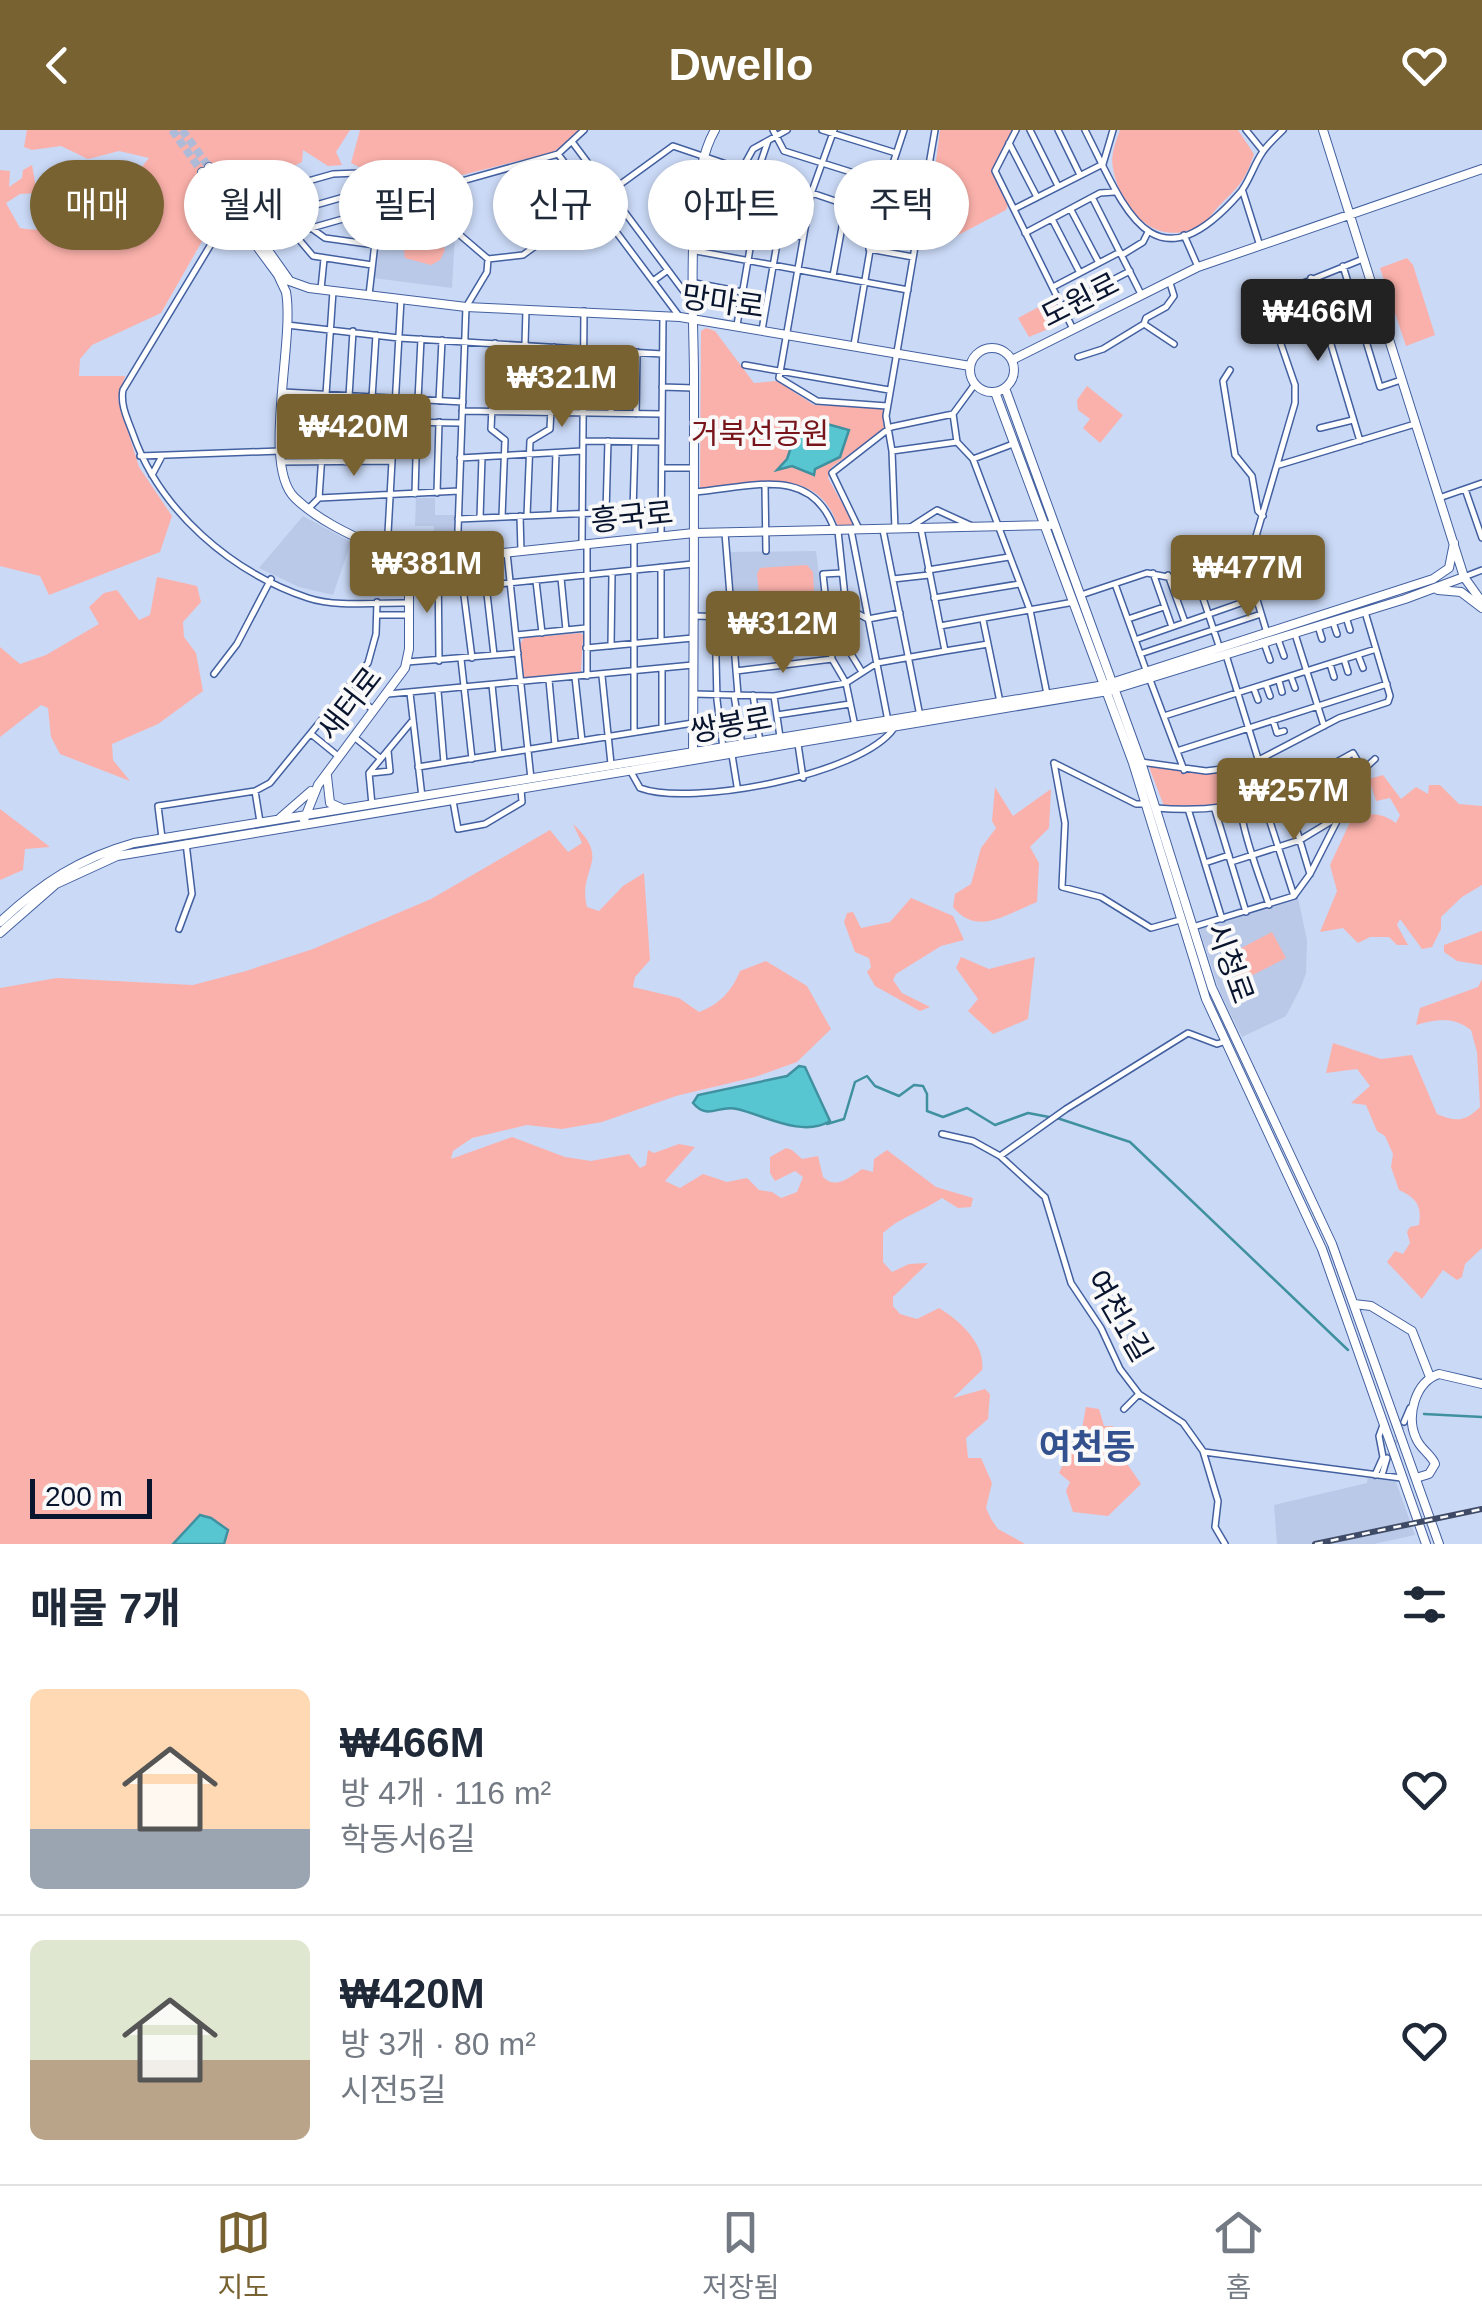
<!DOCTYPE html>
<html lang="ko">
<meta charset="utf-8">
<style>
:root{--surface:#fff;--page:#f2f2f3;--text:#1f2937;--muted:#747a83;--line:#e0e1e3;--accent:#796232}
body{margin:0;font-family:Arial,"Noto Sans KR",sans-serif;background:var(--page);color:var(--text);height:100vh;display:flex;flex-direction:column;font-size:38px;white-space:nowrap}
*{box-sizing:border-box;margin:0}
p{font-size:32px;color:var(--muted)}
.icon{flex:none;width:55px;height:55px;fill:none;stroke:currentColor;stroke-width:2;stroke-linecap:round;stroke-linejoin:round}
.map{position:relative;height:1414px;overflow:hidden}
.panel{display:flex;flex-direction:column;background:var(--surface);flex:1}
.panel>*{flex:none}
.guide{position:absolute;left:30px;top:30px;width:1422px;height:90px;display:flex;gap:20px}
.scale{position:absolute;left:30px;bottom:25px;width:122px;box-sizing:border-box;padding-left:10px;border:5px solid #09142e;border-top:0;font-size:28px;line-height:35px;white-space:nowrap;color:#09142e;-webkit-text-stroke:8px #f9f9f9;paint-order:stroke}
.price{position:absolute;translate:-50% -85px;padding:0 22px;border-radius:10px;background:var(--accent);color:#fff;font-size:32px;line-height:65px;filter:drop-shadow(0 2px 5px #0008)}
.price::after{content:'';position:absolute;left:50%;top:60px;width:30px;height:22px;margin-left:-15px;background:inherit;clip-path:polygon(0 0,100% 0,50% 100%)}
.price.on{background:#222;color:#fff}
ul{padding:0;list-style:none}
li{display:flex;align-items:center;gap:30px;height:250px;padding:0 30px}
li+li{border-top:2px solid var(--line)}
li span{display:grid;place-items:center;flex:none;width:280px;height:200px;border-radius:15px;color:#555}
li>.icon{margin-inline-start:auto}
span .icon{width:120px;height:120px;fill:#fffc;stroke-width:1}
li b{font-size:42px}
h2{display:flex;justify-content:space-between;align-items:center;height:120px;padding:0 30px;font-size:42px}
.tag{padding:0 35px;border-radius:45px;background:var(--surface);box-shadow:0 2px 8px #0004;font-size:35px;line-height:90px}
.tag.on{background:var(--accent);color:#fff}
header{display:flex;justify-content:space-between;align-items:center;height:130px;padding:0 30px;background:var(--accent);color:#fff;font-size:45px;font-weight:800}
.tab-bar{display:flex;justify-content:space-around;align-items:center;height:140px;border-top:2px solid var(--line);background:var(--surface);font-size:28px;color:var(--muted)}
.tab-bar a{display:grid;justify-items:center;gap:5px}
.tab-bar .on{color:var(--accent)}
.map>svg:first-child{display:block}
</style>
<header><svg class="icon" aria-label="back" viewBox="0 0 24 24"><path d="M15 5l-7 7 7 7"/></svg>Dwello<svg class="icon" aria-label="heart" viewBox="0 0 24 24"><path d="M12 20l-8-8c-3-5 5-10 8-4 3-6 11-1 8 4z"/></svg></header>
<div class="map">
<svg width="1482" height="1414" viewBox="0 0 1482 1414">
<rect width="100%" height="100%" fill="#cad9f6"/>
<path fill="#bac9e8" d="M365 46 401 62 457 59 442 82 455 105 452 158 373 148 380 87 363 49Z
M416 368H435V385H456V404H434V396H415Z
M303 386 351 412 333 465 299 457 259 438Z
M816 421 825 493 806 498 810 521 737 529 730 422Z
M1298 768 1307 810 1306 843 1301 857 1286 886 1242 907 1220 863 1199 798Z
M1368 1345 1395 1349 1415 1405 1374 1414H1277L1274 1375 1367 1353Z"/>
<path fill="#fbb1ab" d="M27 0H350L336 22 342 35 328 36 303 20 302 32 285 40 217 34 199 47 221 78 161 183 92 215 80 229 79 246H125L118 269 139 337 172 386 160 422 49 465 40 446 0 436V40L10 41 9 57 22 48 23 40 32 35 37 63 20 64 6 73 20 98C57 105 98 88 132 72L129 60 108 50 100 61 85 70 55 63 43 54 47 48 72 51 92 43 132 49 149 28 119 21 88 29 61 16 32 20 24 17Z
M360 0H580L554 22 414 57 399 56 351 33Z
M940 0H1012L992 43 1008 75 1006 80 941 114H930L926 109Z
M1120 0H1238L1254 24C1245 51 1240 55 1221 74 1214 80 1208 92 1200 96 1156 119 1120 80 1113 38 1110 26 1116 11 1120 0Z
M414 101 440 107 445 120 440 130 431 135 405 128 402 110Z
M1407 128 1413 135 1435 205 1406 216 1380 138Z
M1050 171 1057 173 1065 192 1029 207 1018 188Z
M706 198 715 201 754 253 777 251 814 275 883 278 884 299 832 337 828 348 856 398 838 397C819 333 752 354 700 358L701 201Z
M1087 256 1123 285 1100 313 1083 298 1090 289 1078 280 1077 270Z
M807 435 813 442 814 460 809 466 765 468 759 464 757 444 760 438Z
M157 447 197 456 201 472 183 492 184 507 196 523 203 561 158 594 112 614 113 630 130 651 60 624 51 607 48 578 41 575 0 607V517L20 534 46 525 99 494 89 477 104 463 117 460 139 490 150 485Z
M580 503 583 505 581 542 527 550 524 547 520 514 524 508Z
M1152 635 1198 642 1243 638 1238 646 1237 674 1164 676 1149 637Z
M1383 645 1401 669 1416 657 1428 664 1429 655H1440L1459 674 1482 676V755L1462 767 1441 787V799L1432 817 1422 819 1400 789 1397 795 1408 815H1397L1389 807H1370L1358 813 1343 798 1320 802 1337 761 1330 735 1351 690C1369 682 1380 682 1396 693L1400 685 1390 668 1376 671 1369 649Z
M995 657 1013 686 1051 659 1049 698 1030 717 1039 733 1037 772C1006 784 978 807 953 777L955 764 971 754 981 718 996 698 992 691Z
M0 679 50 717 25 719 23 740 0 750Z
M573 694C613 731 577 737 587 777L599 781 623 756 644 743 650 830 635 847 633 857 679 868 699 882C720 874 731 862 740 841L766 831 807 856 831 899 797 932 755 947 676 966 602 992 562 999 527 995 472 1008 453 1021 451 1029 512 1007 565 1027 591 1031 629 1024 640 1038 646 1035 648 1020 654 1023 679 1014 695 1017 665 1051 680 1058 703 1044 727 1052 747 1048 759 1060 772 1062 781 1068 797 1062 803 1047 795 1041 775 1051 770 1043V1027L786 1018 792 1020 802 1029 818 1026 823 1047C836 1060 850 1047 862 1039L873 1042 874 1029 887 1020 936 1057 973 1068 971 1077 958 1078 942 1068C922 1082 901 1086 883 1103V1132L892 1142 909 1134 928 1133 893 1167V1176L900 1184 917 1189 939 1178C959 1190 986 1214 982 1240L953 1268 985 1259 990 1264 988 1289 966 1308 968 1328H981L992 1353 986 1378 991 1389 998 1399 1025 1414H0V858L57 848 193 855 246 841 313 819 431 769 550 700 568 722 582 713Z
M911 768 953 786 964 810 941 816 896 844 893 850 902 863 930 877 920 881 875 856 867 842 871 837 869 828 855 822 844 792 847 783 853 782 861 798 890 792Z
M1482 801V835L1457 831 1444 822V815Z
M1272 802 1286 828 1239 852 1226 826Z
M961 827 989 839 1035 827 1028 889 993 904 968 881 978 869 956 838Z
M1482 849V1118L1465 1134 1462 1147 1457 1150 1443 1140 1422 1169 1387 1132 1395 1121 1403 1124 1410 1113 1407 1102 1410 1097 1419 1095C1422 1076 1417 1068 1399 1060L1391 1037 1393 1024 1385 1006 1377 1001 1366 975 1351 973 1370 956 1357 939 1326 943 1333 913 1381 929 1412 925 1437 984C1456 992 1465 992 1480 977L1477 922 1471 900C1452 886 1437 889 1416 895L1420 878 1478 857Z
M1086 1277 1099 1279 1104 1296H1113L1117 1319 1141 1354 1108 1386 1073 1382 1066 1361 1070 1352 1059 1343 1067 1326 1079 1315Z"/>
<path fill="#57c6d1" stroke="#4091a0" stroke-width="2.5" d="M827 294 849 300 840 327 815 339 814 345 792 336 777 340 787 329 795 306Z
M799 936 805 937 830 991C802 1008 764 985 737 979 719 974 708 991 693 973L698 965 787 946Z
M200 1385 211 1388 228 1400 224 1414H173Z"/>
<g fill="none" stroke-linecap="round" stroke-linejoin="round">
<path stroke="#4091a0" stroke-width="2.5" d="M1057 988 1130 1012 1348 1220
M827 994 844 989 855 952 867 946 875 956 899 966 914 955 923 956 927 964V981L943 987 967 978 995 995 1028 983 1049 987
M1424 1284 1482 1287"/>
<path stroke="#adbbd8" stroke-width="5" stroke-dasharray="5 2.5" stroke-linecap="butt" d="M1387 1328 1404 1292"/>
<path stroke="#adbbd8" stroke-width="8" stroke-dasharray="8 4" stroke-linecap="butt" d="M172 0 202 42
M182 0 209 37"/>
<defs>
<path id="street" d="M773 0 784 21 924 65
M822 0 896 23
M834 0 811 64 779 248 817 271 887 276
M1016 0 995 41 1073 199
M1030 0 1058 56
M1058 0 1080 45
M1085 0C1123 74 1151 164 1239 64 1249 53 1253 36 1262 23 1267 15 1276 7 1283 0
M1246 0 1263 21
M573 13 691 171
M1009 13 1037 67
M558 24 679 186
M742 39 753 19 787 0
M358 43 393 58H437L558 24 584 0
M756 46 768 11
M699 57 758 72
M1243 62 1260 116
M1093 69 1141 164
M234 72 333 44 358 43 378 87 369 165
M1014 79 1103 34 1113 0
M1071 80 1099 133
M231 81 123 260C120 275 128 290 133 304 160 381 231 442 308 468 338 478 377 472 409 473
M280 87 313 126 372 135
M697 89 803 107
M1052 89 1080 143
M249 94 365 61
M311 98 375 80
M1025 103 1100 63 1114 62
M293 104 311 98 325 108 375 115
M1184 105 1198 137
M869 119 913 127
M696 121 908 160
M1122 125 1143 112 1148 102
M488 129 523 125 673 16 918 99
M1343 136 1380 257 1401 250
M833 146 846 75
M1311 148 1360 311
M653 151 668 140
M695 153 742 162
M1053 157 1120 122
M321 159 324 129
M1266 168 1363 129
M1062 176 1130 141
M1144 194 1174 214
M287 195 399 208 662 224
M737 195 762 48
M762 200 787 56
M1363 201 1383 193
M495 213 491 299 505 310 502 387
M854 215 876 85 904 0
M1078 227 1103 219 1144 194 1146 188 1166 177 1174 166 1170 153
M745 235 889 260
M1230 240 1223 251 1235 325 1252 346 1258 381 1263 386
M975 254 953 284 957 312 973 329 1030 480 1047 564
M662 257 694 258
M283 262 463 272
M418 270 421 209
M439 271 442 210
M462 281 662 284
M523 282 526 180
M611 283 612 221
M636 284 637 222
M395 292 462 293
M1320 298 1353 290
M585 311 662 312
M892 321 957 312
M140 326 280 321
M460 328 582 321
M973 329 1013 314
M368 331 376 205
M280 332 392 331
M345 332 353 201
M1279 335 1415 294
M662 338H694
M152 345 162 326
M765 356 766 421
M1465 359 1482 408
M694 362C750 358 812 333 835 401
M437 363 439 292
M415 364 417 292
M319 368 333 161
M1439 368 1482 353
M308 379 319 368 459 361
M633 381 635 312
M606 383 608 311
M554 385 556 323
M520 386 521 421
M527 386 530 311 550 299 554 217
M480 388 482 327
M458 389 662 380
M909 398 937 380 972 396
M859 399 832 343 891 297 953 284
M895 399 892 321 886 286 935 0
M921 399 945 521 988 514 1000 572
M851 400 888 591
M883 400 920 586
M838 401 851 524 862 542
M725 403 738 565
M661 406 663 186
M634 409V601
M582 413 584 181
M587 414V546
M387 421 401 169
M507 423 531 649
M457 428 466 177 487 142 488 129 453 99 446 88 463 51
M438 430 439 531
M1247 437 1295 273V255L1262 159
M928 440 1009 427
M842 443 823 444 832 529 846 553 855 596
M1153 443 1172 497
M1168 445 1185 492
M1464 447 1482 440
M561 448 566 500
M893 449 929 445
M536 451 542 503
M1198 453 1219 516
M1115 454 1146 540
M486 455 494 525
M463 458 472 528
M439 460 693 434
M1081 465 1147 443 1198 453 1247 437 1267 503
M934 468 1019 454
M847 478 868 489 900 483
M377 485H409
M694 486 731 487
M715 487 717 570 723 618
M1346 487 1350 500
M1128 489 1164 477
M983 490 988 514
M1333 492 1337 504
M940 496 1074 472
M1318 496 1322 509
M1295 504 1324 596
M516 505 586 498
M1278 509 1284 526
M1135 510 1255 468
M661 511V437
M1264 513 1270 530
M611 516 612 444
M586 518 693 508
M1140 524 1261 484
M1226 525 1259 632
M1358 525 1363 538
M461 529 472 629
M1344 529 1348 542
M407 532 518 523
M1330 534 1334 547
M662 538V598
M736 541 832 529
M214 544 237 514 271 449
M602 546 611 634
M575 547 582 611
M1291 547 1295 558
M549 550 555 615
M1150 550 1184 640
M1279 551 1282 562
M492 555 499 624
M1266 555 1270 566
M348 559 372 579
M1254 559 1258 570
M438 561 444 633
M410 563 422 667
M388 564 693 535
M693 564 774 566 846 553 877 533 945 521
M734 565 742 615
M753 565 760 612
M774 566 780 607
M777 585 850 574
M1164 586 1376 519
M1273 590 1277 603 1284 601
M311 604 338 626
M354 607 380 628
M798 614 803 648
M1177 621 1387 554
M732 625 737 656
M1141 632 1206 641 1247 636 1339 588 1388 572 1390 566 1365 482
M1054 633 1065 693 1062 757 1101 767 1151 798 1180 790
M1054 633 1136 674H1145
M1247 636C1224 663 1259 743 1269 775
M418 637 693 593
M1363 640 1375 629
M631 642 640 658C690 677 862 645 894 598
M371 643 390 641 388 621
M255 661 260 692
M1285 661 1310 744
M1263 670 1294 766
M453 671 458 699 485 694 522 672 521 659
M372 675 369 643 413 590
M1156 678C1243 685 1279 664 1353 623L1363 640 1310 744 1294 766 1193 797
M1215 680 1246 782
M1189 682 1222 789
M1293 685 1355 651
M162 708 158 676 255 661 270 653 368 533 376 504 377 472
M1231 732 1300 710 1338 687
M1205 733 1229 725
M179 799 192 764 186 713
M942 1004 973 1011 1000 1026 1066 979 1188 903 1217 914 1226 911
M1000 1026 1045 1067 1071 1153 1101 1198 1120 1239 1139 1264 1183 1293 1203 1321 1218 1371 1215 1397 1225 1414
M1124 1279 1139 1264
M1404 1292 1410 1278
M1204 1322 1401 1348
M1375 1345 1383 1327 1379 1306 1383 1295
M1382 1345 1387 1328"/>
<path id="secondary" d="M1323 0 1464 447 1482 472
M209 37 289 150
M202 42 278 145 286 162C295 211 261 336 295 368 326 398 372 413 409 433V519L405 538 318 655 304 690
M281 148 309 158 466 177 680 187 970 236
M970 240a22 22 0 1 1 44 0a22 22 0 1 1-44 0Z
M1012 230 1198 137 1482 39
M1005 258 1141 632 1212 858 1332 1114 1439 1414
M995 262 1133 633 1206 869 1322 1119 1426 1414
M409 433 694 403 1050 395
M1438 460 1461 462 1482 478
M693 627C694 501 694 374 694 248 694 184 684 52 715 0
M327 646 330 673 341 678
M280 688 311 661
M0 792C42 753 80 728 134 713L1105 555 1433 449 1449 438 1454 413
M0 803 56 754 117 726 1108 561 1405 469 1464 447
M1354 1174 1371 1176 1412 1201 1430 1247
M1416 1348 1429 1344 1435 1334C1431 1324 1420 1319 1416 1308 1406 1286 1415 1252 1439 1244L1482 1254"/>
</defs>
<use href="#street" stroke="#4360a0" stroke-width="8"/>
<use href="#secondary" stroke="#4360a0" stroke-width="10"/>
<use href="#street" stroke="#fff" stroke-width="5"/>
<use href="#secondary" stroke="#fff" stroke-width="8"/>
<defs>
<path id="rail" d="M1315 1414 1482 1379"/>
</defs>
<use href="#rail" stroke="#3f4b66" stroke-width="6"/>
<use href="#rail" stroke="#f9f9f9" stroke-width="2.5" stroke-dasharray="8" stroke-linecap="butt"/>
</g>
<g text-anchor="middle" stroke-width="8" stroke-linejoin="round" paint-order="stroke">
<g font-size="30" fill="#09142e" stroke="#f9f9f9">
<text transform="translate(1080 170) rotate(-27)" y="10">도원로</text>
<text transform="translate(723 172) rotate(8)" y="10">망마로</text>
<text transform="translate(632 387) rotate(-6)" y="10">흥국로</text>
<text transform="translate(350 574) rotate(-52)" y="10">새터로</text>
<text transform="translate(731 595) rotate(-10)" y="10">쌍봉로</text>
<text transform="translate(1230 833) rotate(70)" y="10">시청로</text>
<text transform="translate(1119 1186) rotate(60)" y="10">여천1길</text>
</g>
<g font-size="30" fill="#77151a" stroke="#f9f9f9">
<text x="760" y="314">거북선공원</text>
</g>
<g font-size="35" font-weight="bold" fill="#34518f" stroke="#f9f9f9">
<text x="1087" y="1329">여천동</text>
</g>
</g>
</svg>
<div class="scale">200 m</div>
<b class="price on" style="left:1318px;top:234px">₩466M</b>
<b class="price" style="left:562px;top:300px">₩321M</b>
<b class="price" style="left:354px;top:349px">₩420M</b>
<b class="price" style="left:427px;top:486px">₩381M</b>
<b class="price" style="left:1248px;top:490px">₩477M</b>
<b class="price" style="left:783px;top:546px">₩312M</b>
<b class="price" style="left:1294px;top:713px">₩257M</b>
<div class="guide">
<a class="tag on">매매</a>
<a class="tag">월세</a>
<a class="tag">필터</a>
<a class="tag">신규</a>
<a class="tag">아파트</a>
<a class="tag">주택</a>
</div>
</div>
<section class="panel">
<h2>매물 7개<svg class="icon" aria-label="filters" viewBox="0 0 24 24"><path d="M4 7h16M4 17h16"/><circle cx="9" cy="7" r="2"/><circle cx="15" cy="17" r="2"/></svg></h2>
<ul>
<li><span style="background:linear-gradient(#ffd9b3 70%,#9aa5b1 0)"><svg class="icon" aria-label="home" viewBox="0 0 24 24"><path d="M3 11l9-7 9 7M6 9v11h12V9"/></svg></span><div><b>₩466M</b><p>방 4개 · 116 m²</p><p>학동서6길</p></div><svg class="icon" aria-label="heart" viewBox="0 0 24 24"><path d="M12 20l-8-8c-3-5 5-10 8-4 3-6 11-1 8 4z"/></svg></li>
<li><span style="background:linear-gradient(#dfe7d0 60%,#b9a48a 0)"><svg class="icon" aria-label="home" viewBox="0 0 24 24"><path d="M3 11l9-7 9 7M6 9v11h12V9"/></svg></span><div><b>₩420M</b><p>방 3개 · 80 m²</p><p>시전5길</p></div><svg class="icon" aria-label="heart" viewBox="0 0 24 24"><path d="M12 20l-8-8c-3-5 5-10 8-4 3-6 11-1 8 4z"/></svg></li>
</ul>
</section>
<nav class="tab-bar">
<a class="on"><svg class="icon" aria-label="map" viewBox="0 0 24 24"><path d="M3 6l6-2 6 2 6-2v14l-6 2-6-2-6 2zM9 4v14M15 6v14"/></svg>지도</a>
<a><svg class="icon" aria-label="saved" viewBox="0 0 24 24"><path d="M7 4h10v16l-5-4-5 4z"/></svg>저장됨</a>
<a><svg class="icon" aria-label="home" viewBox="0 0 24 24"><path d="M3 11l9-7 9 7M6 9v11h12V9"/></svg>홈</a>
</nav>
